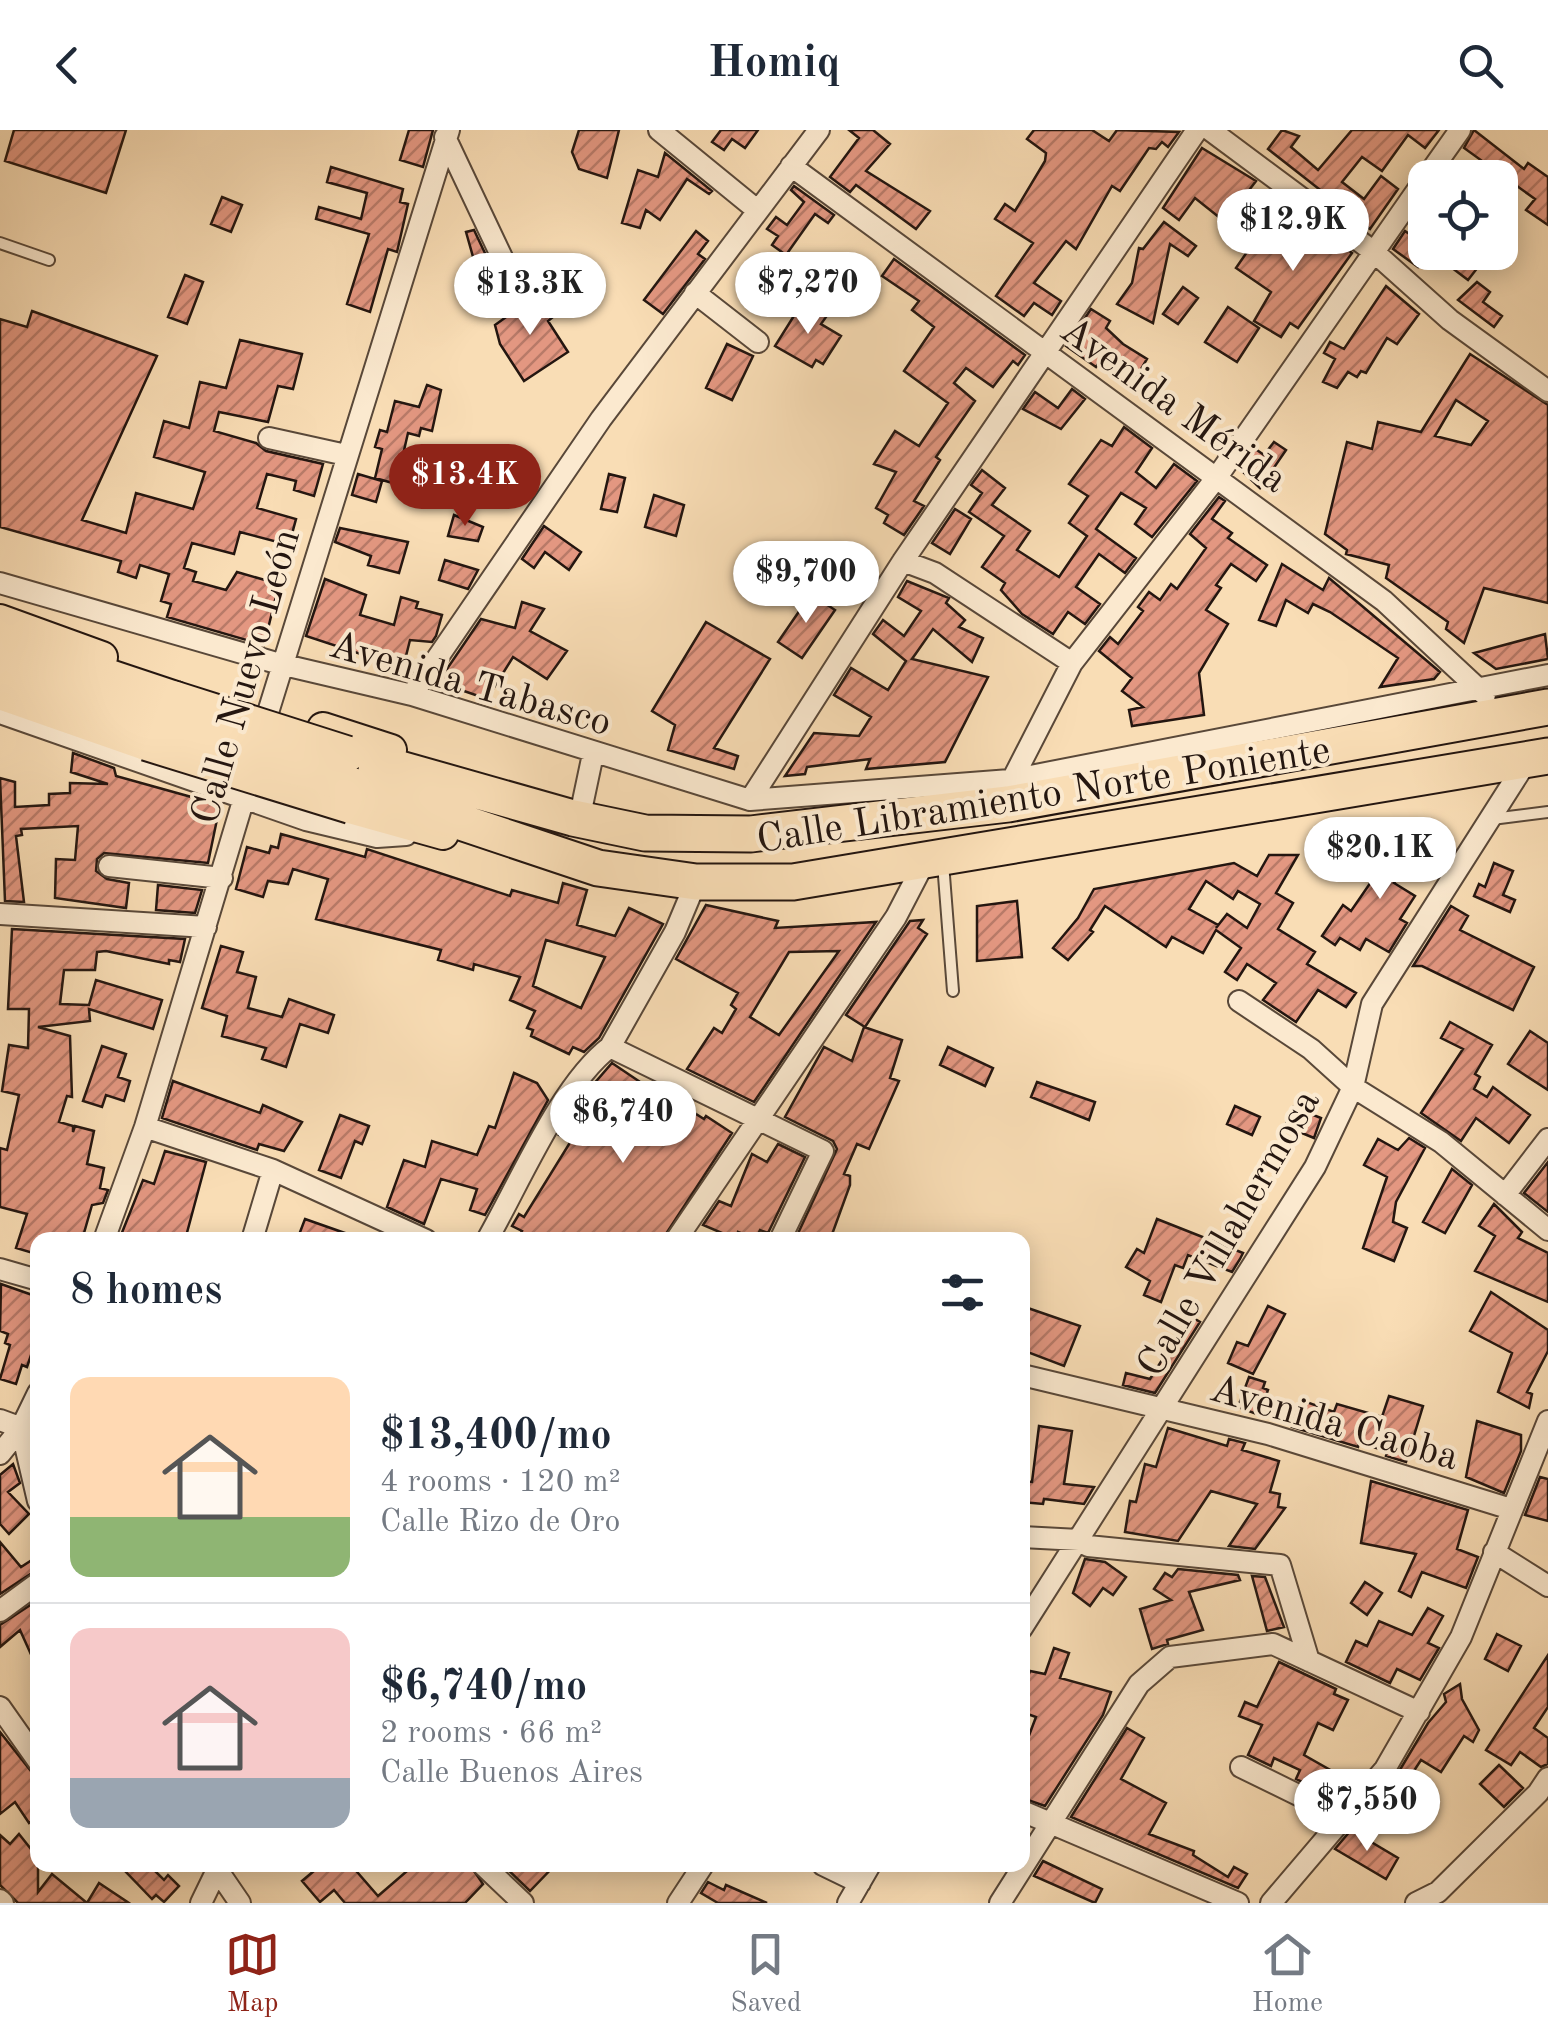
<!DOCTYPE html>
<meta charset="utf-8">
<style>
:root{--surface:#fff;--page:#f2f2f3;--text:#1f2937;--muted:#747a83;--line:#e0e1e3;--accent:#8f2418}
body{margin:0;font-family:"Old Standard TT",serif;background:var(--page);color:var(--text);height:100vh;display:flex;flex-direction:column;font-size:38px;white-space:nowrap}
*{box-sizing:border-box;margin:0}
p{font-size:32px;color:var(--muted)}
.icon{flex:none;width:55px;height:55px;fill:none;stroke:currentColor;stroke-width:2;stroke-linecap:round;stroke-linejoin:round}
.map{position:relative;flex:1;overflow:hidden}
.side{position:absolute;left:30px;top:1102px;width:1000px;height:640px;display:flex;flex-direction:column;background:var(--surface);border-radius:20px;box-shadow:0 5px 25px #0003}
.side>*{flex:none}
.fabs{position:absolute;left:1408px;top:30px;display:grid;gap:20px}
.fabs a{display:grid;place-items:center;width:110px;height:110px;border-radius:20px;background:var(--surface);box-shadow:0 5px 25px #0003;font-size:50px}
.price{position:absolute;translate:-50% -85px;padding:0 22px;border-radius:35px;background:#fff;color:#222;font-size:32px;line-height:65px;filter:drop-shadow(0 2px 5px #0008)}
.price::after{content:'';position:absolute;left:50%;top:60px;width:30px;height:22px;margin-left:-15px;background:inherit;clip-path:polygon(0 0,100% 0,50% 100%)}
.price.selected{background:var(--accent);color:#fff}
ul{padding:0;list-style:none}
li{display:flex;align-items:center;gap:30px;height:250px;padding:0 40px}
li+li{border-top:2px solid var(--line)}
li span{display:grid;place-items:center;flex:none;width:280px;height:200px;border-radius:20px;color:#555}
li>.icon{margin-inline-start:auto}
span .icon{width:120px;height:120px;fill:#fffc;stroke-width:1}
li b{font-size:42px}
h2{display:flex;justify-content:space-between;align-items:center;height:120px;padding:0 40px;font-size:42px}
header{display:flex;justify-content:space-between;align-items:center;height:130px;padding:0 40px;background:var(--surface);font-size:45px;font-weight:700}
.tabs{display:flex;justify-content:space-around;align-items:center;height:140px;border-top:2px solid var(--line);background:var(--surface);font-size:28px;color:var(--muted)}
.tabs a{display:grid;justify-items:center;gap:5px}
.tabs .selected{color:var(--accent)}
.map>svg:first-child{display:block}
</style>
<header><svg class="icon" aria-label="back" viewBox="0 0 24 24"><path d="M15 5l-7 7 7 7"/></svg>Homiq<svg class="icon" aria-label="search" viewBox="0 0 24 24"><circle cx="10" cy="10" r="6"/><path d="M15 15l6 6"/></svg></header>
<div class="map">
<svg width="1548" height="1773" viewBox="0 0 1548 1773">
<defs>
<pattern id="building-hatch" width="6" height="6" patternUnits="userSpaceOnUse" patternTransform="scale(2.5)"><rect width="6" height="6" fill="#e39781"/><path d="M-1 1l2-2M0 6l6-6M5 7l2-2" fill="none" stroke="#b87a68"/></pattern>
</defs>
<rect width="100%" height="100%" fill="#f9ddb5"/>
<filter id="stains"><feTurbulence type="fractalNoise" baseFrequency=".002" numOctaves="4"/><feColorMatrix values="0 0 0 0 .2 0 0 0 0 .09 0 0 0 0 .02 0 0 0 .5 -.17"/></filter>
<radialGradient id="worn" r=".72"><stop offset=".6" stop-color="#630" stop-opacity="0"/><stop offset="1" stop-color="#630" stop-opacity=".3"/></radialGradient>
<path fill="url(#building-hatch)" stroke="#241610" stroke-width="2.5" fill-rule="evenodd" d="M14 0H126L106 63 5 31Z
M409 0H433L423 37 400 30Z
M579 0H619L607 48 579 39 572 22Z
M721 0H758L745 18 732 9 724 20 712 12Z
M849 0H873L890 14 866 41 930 81 916 99 856 55 850 62 830 47 859 8Z
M1034 0H1092L1109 11 1117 0 1179 2 1168 17 1162 12 1156 19 1149 18 1120 61 1112 56 1076 119 1066 111 1034 153 1061 171 1052 185 1034 173 1024 186 996 166 1033 113 995 89 1005 74 1015 81 1045 31 1046 23 1027 9Z
M1282 0 1299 6 1291 17 1318 40 1352 0H1439L1425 18 1408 5 1382 41 1362 27 1342 52 1364 69 1381 46 1398 59 1370 99 1268 19Z
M1474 0 1524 39 1528 33 1548 47V95L1526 80 1535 69 1464 18Z
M1202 18 1256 51 1243 68 1238 64 1220 88 1195 68 1179 90 1163 78Z
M665 23 712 61 709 64 687 49 660 90 646 80 640 98 622 93 638 40 658 47Z
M331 37 403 59 400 72 408 74 397 122 388 119 370 182 347 174 369 104 316 89 319 77 361 89 367 63 327 52Z
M794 56 834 85 828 93 815 84 786 125 772 115 778 106 767 99 776 87 787 95 804 72 791 60Z
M222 67 242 75 231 102 211 94Z
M1294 91 1309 103 1315 95 1352 123 1298 198 1290 193 1281 207 1254 191 1271 162 1236 138 1258 106 1273 117Z
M1164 92 1196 116 1188 126 1170 114 1153 193 1117 174 1132 153 1139 118 1143 119Z
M474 100 501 157 483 162 466 102Z
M696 101 708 111 698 124 705 129 663 184 644 170Z
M1405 101 1425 115V126L1418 137 1393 119Z
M1431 122H1477L1485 128 1468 150Z
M894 129 1025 225 1018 235 1013 231 993 257 966 238 954 253 975 271 936 327 940 330 914 371 924 376 904 405 884 393 888 385 876 378 896 342 874 334 895 301 919 316 948 273 904 241 934 197 912 180 919 171 882 146Z
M185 145 203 152 187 194 168 187Z
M1477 152 1490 162 1483 172 1502 186 1494 197 1458 170Z
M1386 156 1419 184 1397 214 1387 208 1366 243 1361 241 1357 247 1348 242 1337 258 1323 252 1335 229 1324 223 1330 212 1344 219Z
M1183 157 1198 168 1178 194 1163 184Z
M541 162 553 187 548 191 568 222 524 251 500 214 495 195Z
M802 173 826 187 821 194 841 206 823 234 816 230 812 237 775 216Z
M1228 177 1259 198 1237 232 1205 212Z
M1091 179 1110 191 1106 198 1123 214 1147 229 1137 246 1104 225 1096 237 1066 216Z
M32 181 157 226 82 390 126 403 136 363 193 379 205 342 154 327 164 291 189 298 200 252 226 258 240 210 302 224 293 259 278 256 268 292 219 282 214 301 256 313 266 321 323 334 314 366 294 360 296 351 267 344 257 378 296 389 289 415 240 402 234 424 192 413 184 438 196 442 193 451 226 460 237 442 279 454 264 515 167 487 171 474 161 471 169 444 140 435 136 448 118 442 121 431 0 397V189L27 197Z
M727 214 753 226 732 270 706 258Z
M1470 224 1548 275V473L1484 458 1464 513 1446 499 1448 492 1386 448 1389 435 1346 424 1347 420 1325 404 1347 312 1372 319 1378 292 1421 302ZM1456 270 1488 291 1471 315 1435 306Z
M427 255 441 260 432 301 421 298 419 306 408 303 402 329 406 330 403 339 418 343 414 359 375 348 382 319 375 317 380 300 387 302 395 271 419 277Z
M1072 259 1085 269 1061 299 1023 279 1035 262 1058 278Z
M1124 297 1152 318 1136 342 1156 358 1174 334 1197 351 1152 407 1135 394 1146 378 1121 363 1096 399 1136 428 1125 443 1099 424 1076 457 1100 474 1085 494 1068 482 1053 504 1022 484 1001 460 1005 453 982 437 1004 406 969 382 982 363 971 355 982 340 1005 358 992 375 1030 401 1017 420 1059 447 1087 406 1069 393 1088 366 1069 354 1101 310 1112 316Z
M1274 312 1286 320 1260 358 1240 339 1254 318 1264 325Z
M358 344 382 351 376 372 352 365Z
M609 344 625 348 617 382 601 379Z
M654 365 684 375 676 406 645 397Z
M1219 367 1225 371 1212 389 1232 403 1228 408 1267 435 1256 451 1231 434 1216 455 1221 458 1206 480 1228 494 1199 543 1204 585 1132 596 1129 580 1143 577 1122 561 1132 548 1099 521 1110 507 1118 514 1143 481 1138 477 1149 462 1160 470 1171 454 1177 459 1206 418 1190 404Z
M955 379 971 389 950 424 932 413Z
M454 385 483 397 478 411 448 406Z
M544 396 581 422 569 440 545 422 534 438 522 429Z
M340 398 408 412 399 443 368 435 371 426 335 412Z
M445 430 478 440 468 459 439 450Z
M1282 434 1323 460 1329 448 1440 542 1434 549 1380 557 1398 528 1330 482 1313 474 1308 483 1286 470 1276 496 1259 490Z
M325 449 366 465 360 485 394 495 401 467 418 472 416 478 442 485 436 506 432 512 410 510 403 538 306 506Z
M907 451 949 468 946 473 965 490 959 497 983 508 972 532 933 499 912 529 988 547 945 632 866 639 870 629 807 637 805 644 785 646 814 603 859 606 871 587 834 565 851 538 888 560 906 531 873 504 883 490 904 506 921 481 898 467Z
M811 464 835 480 802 528 778 512Z
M522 472 544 479 530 501 567 521 547 549 513 527 487 569 438 552 481 489 515 498Z
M706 492 770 529 714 618 738 626 734 639 668 620 675 595 652 581Z
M1545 504 1548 529 1496 539 1474 523Z
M73 623 114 638 116 646 220 675 208 733 104 723 97 729 96 741 107 749 129 753 126 778 55 768 56 729 75 730 78 696 21 699 22 705 16 706 24 772 5 771 0 648 15 652V677L49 675V664L70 663V653L108 654 71 642Z
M281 704 365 727 367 719 510 766 512 760 558 773 563 753 587 760 577 795 615 806 629 778 663 794 599 908 584 922 573 917 569 924 531 906 533 900 527 898 535 881 510 870 520 847 474 834 473 840 438 830 441 820 316 789 328 749 293 739 288 754 268 751 263 767 236 759 247 717 269 723 271 716 278 718ZM546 810 605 827 581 878 533 856Z
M1339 704 1365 706 1341 741 1322 729Z
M1404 704H1434L1422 728 1414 724 1394 753 1415 766 1400 789 1407 793 1389 822 1366 809 1360 820 1340 808 1335 815 1322 806 1343 775 1351 781Z
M1269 725H1298L1276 763 1293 773 1278 799 1315 822 1307 834 1356 863 1346 877 1318 860 1296 892 1263 870 1276 853 1247 834 1237 850 1225 842 1241 818 1216 800 1203 823 1172 807 1166 817 1105 776 1090 800 1093 802 1068 830 1053 818 1078 788 1094 759 1234 733 1257 746ZM1206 751 1233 769 1238 761 1260 774 1247 798 1227 784 1216 798 1218 795 1189 779Z
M1494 733 1513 741 1503 765 1515 770 1510 782 1474 766 1479 754 1485 757Z
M158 755 202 760 195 783 156 780Z
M1017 771 1022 827 977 831V776Z
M706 775 778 791 775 798 876 792 754 972 687 939 714 898 722 903 736 879 731 875 738 863 676 829ZM839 821 779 905 750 887 789 822Z
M1451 776 1468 786 1460 800 1534 837 1513 880 1422 836H1413Z
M923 790 918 798 927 804 865 897 846 885 910 791Z
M12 799 185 809 180 832 169 830V834L106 821 97 822 95 840H64L60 874 89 875 96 850 162 870 153 899 89 879 90 891 38 897 70 906 72 967 67 966 59 992 73 996V1002L75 996 94 1001 87 1034 104 1038 100 1058 108 1060 103 1073 92 1075 82 1110H37L33 1123 16 1118 27 1084 0 1077V1018L7 1020 19 965 2 961 9 915 28 918 29 879H8Z
M221 816 243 822 237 842 256 847 248 878 282 887 289 869 334 885 328 903 300 894 286 937 262 929 266 918 222 906 227 886 202 878Z
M1450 892 1492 915 1475 944 1480 947 1474 959 1487 967 1493 957 1530 985 1509 1013 1476 988 1461 1011 1421 983 1463 919 1441 908Z
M864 897 902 910 890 948 899 951 869 1019 857 1014 844 1044 850 1046V1055L830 1110H795L837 1019 833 1011 785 987 824 917 852 931Z
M1530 901 1548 913V960L1508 934Z
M102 916 126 924 118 947 130 951 124 971 106 965 102 977 83 971Z
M948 917 993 938 985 956 940 935Z
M612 933 683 981 685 977 704 989 706 986 732 1003 662 1110H517L522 1101 512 1096 519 1084 524 1087 571 1011 559 1005 586 963Z
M514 943 537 953 548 970 485 1085 470 1080 477 1059 441 1049 424 1094 387 1077 404 1030 425 1037 432 1011 477 1025 489 996 495 998Z
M173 951 260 983 263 975 302 992 284 1021 259 1014 257 1020 162 988Z
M1037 952 1095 972 1089 990 1031 967Z
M1235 976 1260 987 1252 1005 1227 994Z
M1293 977 1321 988 1314 1008 1285 996Z
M340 985 369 996 362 1014 355 1011 341 1048 319 1040Z
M1409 1008 1425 1018 1396 1072 1393 1092 1407 1098 1394 1131 1363 1118 1387 1047 1364 1035 1378 1009 1398 1020Z
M778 1014 805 1027 768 1103 760 1100 756 1109 738 1102 736 1109 703 1095 719 1071 731 1076 752 1024 767 1032Z
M165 1021 206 1032 185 1110H119L143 1050 154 1054Z
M1548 1032V1082L1524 1063Z
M1452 1039 1472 1055 1445 1103 1423 1092Z
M1494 1074 1522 1102 1518 1108 1548 1123V1172L1475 1141 1495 1106 1479 1096Z
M305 1089 359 1108V1110H297Z
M1157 1089 1243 1123 1240 1129 1232 1142 1188 1125 1183 1138 1175 1135 1161 1172 1144 1165 1150 1151 1126 1137 1137 1119 1144 1123Z
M1 1154 38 1167V1224L32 1222 27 1237 22 1235 16 1254 0 1249 10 1215 5 1213 8 1204 0 1201Z
M1491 1162 1548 1200V1221L1527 1262 1532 1264 1529 1278 1498 1262 1512 1223 1470 1201Z
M1022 1176 1080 1196 1064 1236 1022 1220Z
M1268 1176 1285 1184 1253 1244 1228 1233 1237 1212 1248 1216Z
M1190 1186 1200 1192 1155 1263 1123 1255 1126 1243 1150 1249Z
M1249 1247 1265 1252 1263 1258 1268 1260 1259 1285 1238 1277Z
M1389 1266 1423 1276 1406 1332 1386 1326 1387 1321 1359 1313 1358 1317 1292 1297 1301 1270 1334 1282 1337 1274 1382 1287Z
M1477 1291 1521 1305V1321L1504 1363 1466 1347Z
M1039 1296 1072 1301 1064 1354 1094 1357 1084 1374 1044 1369 1043 1374 1022 1372V1351L1032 1352Z
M1168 1298 1227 1316 1229 1309 1245 1313 1242 1320 1279 1331 1270 1362 1280 1364 1278 1377 1285 1378 1255 1419 1229 1416 1257 1374 1211 1361 1178 1411 1125 1402 1130 1371 1136 1372 1145 1334 1156 1337Z
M13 1334 20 1353 8 1362 29 1384 9 1404 0 1394V1345Z
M1540 1347 1548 1349V1391L1525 1385Z
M1371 1351 1468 1380 1457 1419 1478 1427 1466 1458 1422 1442 1411 1467 1399 1461 1416 1424 1361 1413Z
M0 1412 21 1437 38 1426V1439L0 1464Z
M1085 1429 1105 1432 1126 1447 1113 1465 1103 1458 1090 1476 1073 1463Z
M1178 1439 1238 1445 1240 1450 1189 1462 1203 1500 1167 1510 1168 1514 1152 1519 1140 1479 1171 1470 1154 1459 1165 1443 1172 1447Z
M1252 1446 1265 1447 1284 1497 1267 1501Z
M1365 1452 1382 1463 1367 1485 1351 1473Z
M38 1470V1540L20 1500 0 1517V1495Z
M1428 1478 1443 1486 1428 1513 1439 1518 1420 1550 1397 1539 1390 1553 1346 1532 1356 1511 1367 1516 1379 1491 1412 1505Z
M1497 1504 1521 1516 1508 1541 1485 1529Z
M1054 1518 1069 1523 1060 1548 1111 1562 1103 1585 1045 1676 1022 1668V1624L1036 1587 1022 1582V1563L1030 1541 1045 1544Z
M1548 1525V1577L1534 1598 1548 1608V1634L1541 1637 1520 1622 1511 1635 1486 1620Z
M1279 1532 1336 1559 1334 1564 1348 1570 1333 1600 1318 1593 1304 1625 1332 1641 1321 1661 1296 1649 1300 1640 1274 1628 1271 1636 1248 1625 1262 1595 1239 1586 1245 1572 1257 1577Z
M1460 1554 1462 1569 1479 1600 1473 1612 1464 1606 1441 1642 1421 1630 1408 1650 1398 1643 1428 1593 1446 1572 1444 1564Z
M1127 1598 1144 1608 1121 1649 1166 1673 1149 1704 1194 1721 1193 1725 1228 1747 1234 1737 1247 1744 1238 1758 1071 1687Z
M0 1602 38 1650V1687L29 1693 15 1672 0 1684Z
M1499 1635 1523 1658 1504 1677 1480 1654Z
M1351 1700 1398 1728 1386 1749 1335 1719Z
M19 1704 38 1728V1762L52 1744 87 1773 99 1753 129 1773H18L0 1755V1705L10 1714Z
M1043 1731 1102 1759 1095 1773 1034 1746Z
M133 1735H149L164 1750 168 1745 179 1756 164 1772 156 1765 152 1769 126 1742Z
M321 1735H351L378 1766 414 1735H470L483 1754 465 1773H345L334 1760 320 1772 302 1751Z
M503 1735H555L530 1761Z
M708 1752 724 1760 726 1755 767 1773H718L701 1763Z"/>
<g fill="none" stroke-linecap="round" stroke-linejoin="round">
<defs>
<path id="lane" d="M0 113 49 130
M1492 689 1548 682
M943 733 953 861"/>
<path id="street" d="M659 0 757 80
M1210 0 1374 122 1450 190 1548 261
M445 7 516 157
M791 36 1384 471 1485 565
M1426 48 1460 0
M695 163 758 212
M269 308 346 325
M903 431 935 443 1072 533
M0 453 280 534 412 565 750 670 1010 650 1548 545
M412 565 601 289 819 0
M0 583 306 690 377 707 406 705 412 696
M261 605 449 0
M1009 656 1072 533 1217 347 1425 49
M750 670 903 431 1197 0
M582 676 593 624
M109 736 222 748
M0 784 206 797
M1239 871 1311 919 1353 957 1441 1012 1548 1100
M610 917 823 1021 780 1110
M145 997 273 1040 426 1110
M1505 1065 1548 1009
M104 1110 145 997 253 638
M252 1110 273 1040
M487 1110C519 1054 561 954 610 917L675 802 696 752
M676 1110 896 787 924 733
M0 1139 38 1150
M1022 1245 1268 1304 1511 1379
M0 1290 38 1304
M21 1298 38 1371
M0 1324 21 1298 38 1263
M1022 1407 1079 1410 1088 1416 1280 1435 1309 1531
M1494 1422 1548 1456
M0 1481 38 1453
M1022 1498 1315 1037 1353 957 1372 874 1528 629
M0 1577 38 1631
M1241 1637 1343 1687
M1022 1681 1238 1773
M214 1735 240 1773
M483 1735 523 1773
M823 1735 860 1753
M0 1770 3 1773
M201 1773 217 1740
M678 1773 703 1735
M848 1773 870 1735
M1000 1773 1139 1554 1170 1527 1273 1514 1419 1582
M1271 1773 1385 1639 1461 1507 1548 1291
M1416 1773 1438 1762 1538 1663 1548 1648"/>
<path id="primary" d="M0 490 102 527
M0 564 146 615
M323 598 391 620
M350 678 443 704"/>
<path id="highway" d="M0 511 174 569
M0 547 156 592
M347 624 573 688 645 703 751 704 1008 674 1548 577
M353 656 598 738 696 752H793L1548 626"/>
</defs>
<use href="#lane" stroke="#594839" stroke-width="14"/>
<use href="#street" stroke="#594839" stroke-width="24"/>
<use href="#primary" stroke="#241610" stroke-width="34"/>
<use href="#highway" stroke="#241610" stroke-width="39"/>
<use href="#lane" stroke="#fbe9cf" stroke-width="10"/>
<use href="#street" stroke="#fbe9cf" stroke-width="20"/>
<use href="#primary" stroke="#f9ddb5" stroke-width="30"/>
<use href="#highway" stroke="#f9ddb5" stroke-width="35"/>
<defs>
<path id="primary-bridge" d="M146 615 350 678"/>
<path id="highway-bridge" d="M174 569 347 624
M156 592 353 656"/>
</defs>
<use href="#primary-bridge" stroke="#241610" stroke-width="34" stroke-linecap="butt"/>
<use href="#highway-bridge" stroke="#241610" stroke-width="39" stroke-linecap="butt"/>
<use href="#primary-bridge" stroke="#f9ddb5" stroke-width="30"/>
<use href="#highway-bridge" stroke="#f9ddb5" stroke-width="35"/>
</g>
<g text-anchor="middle" stroke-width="8" stroke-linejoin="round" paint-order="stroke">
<g font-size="40" fill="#241610" stroke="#fbe9cf">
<text transform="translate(1175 273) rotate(36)" y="14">Avenida Mérida</text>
<text transform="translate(244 546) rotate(-74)" y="14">Calle Nuevo León</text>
<text transform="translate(471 552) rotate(16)" y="14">Avenida Tabasco</text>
<text transform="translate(1043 663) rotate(-9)" y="14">Calle Libramiento Norte Poniente</text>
<text transform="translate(1227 1102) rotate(-60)" y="14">Calle Villahermosa</text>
<text transform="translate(1335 1291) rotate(16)" y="14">Avenida Caoba</text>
</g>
</g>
<rect width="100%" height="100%" filter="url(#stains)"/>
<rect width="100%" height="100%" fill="url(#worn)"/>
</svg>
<div class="fabs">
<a><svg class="icon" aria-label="locate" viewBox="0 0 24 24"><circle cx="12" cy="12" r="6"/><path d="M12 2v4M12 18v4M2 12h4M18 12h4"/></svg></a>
</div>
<b class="price" style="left:1293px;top:144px">$12.9K</b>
<b class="price" style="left:808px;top:207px">$7,270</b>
<b class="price" style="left:530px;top:208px">$13.3K</b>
<b class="price selected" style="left:465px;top:399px">$13.4K</b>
<b class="price" style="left:806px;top:496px">$9,700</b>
<b class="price" style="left:1380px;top:772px">$20.1K</b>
<b class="price" style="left:623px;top:1036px">$6,740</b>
<b class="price" style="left:1367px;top:1724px">$7,550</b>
<section class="side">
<h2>8 homes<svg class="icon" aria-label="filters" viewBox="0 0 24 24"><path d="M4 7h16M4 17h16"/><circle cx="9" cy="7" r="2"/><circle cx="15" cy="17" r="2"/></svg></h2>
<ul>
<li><span style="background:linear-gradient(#ffd9b3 70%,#8fb573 0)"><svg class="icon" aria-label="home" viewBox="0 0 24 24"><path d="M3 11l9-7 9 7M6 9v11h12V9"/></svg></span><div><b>$13,400/mo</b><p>4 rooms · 120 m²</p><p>Calle Rizo de Oro</p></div></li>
<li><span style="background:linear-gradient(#f6c9c9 75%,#9aa5b1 0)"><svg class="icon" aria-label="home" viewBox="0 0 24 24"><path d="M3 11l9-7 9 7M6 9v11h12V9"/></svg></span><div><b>$6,740/mo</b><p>2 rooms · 66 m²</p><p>Calle Buenos Aires</p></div></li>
</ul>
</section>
</div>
<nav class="tabs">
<a class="selected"><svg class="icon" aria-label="map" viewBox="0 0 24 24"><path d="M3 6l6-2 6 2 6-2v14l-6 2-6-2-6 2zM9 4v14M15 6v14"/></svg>Map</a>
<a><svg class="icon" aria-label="saved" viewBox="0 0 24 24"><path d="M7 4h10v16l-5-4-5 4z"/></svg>Saved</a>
<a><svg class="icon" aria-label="home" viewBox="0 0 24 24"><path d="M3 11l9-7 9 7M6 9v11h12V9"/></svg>Home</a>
</nav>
